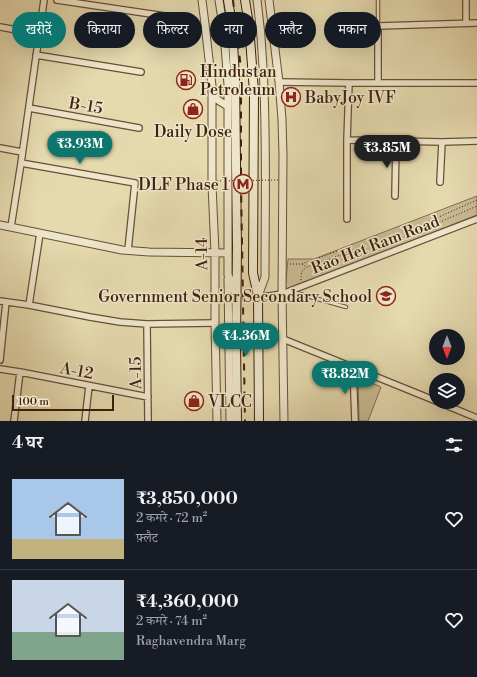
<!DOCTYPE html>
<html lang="hi">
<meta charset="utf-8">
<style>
:root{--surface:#171b24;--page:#242831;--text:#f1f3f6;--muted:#9ea1a6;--line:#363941;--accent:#0f766e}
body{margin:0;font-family:"Libre Bodoni","Noto Serif Devanagari",serif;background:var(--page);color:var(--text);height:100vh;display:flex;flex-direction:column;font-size:15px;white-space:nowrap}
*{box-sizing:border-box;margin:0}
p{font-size:13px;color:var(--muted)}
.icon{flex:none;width:22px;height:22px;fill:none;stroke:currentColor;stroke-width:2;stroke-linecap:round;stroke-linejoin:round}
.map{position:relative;height:421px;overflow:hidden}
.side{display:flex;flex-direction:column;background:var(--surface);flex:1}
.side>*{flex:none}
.banner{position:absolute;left:12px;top:12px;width:453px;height:36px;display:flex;gap:8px}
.needle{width:26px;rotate:180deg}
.tools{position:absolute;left:429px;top:329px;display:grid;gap:8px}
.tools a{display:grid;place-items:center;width:36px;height:36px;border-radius:50%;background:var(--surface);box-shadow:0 4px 16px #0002;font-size:20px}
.scale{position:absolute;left:12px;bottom:10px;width:102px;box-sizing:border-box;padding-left:4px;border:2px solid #41200f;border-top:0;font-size:11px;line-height:14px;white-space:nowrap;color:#41200f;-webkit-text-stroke:3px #eee6ca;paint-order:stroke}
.price{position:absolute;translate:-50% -34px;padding:0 9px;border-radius:14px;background:var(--accent);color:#fff;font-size:13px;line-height:26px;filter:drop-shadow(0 1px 2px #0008)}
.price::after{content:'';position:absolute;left:50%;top:24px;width:12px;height:9px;margin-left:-6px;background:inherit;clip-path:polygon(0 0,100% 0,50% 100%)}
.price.active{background:#222;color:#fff}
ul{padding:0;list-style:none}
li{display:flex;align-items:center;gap:12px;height:100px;padding:0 12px}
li+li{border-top:1px solid var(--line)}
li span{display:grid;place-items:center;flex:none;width:112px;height:80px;border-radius:0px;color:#555}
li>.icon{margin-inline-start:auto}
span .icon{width:48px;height:48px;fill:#fffc;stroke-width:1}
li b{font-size:17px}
h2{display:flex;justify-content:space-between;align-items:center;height:48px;padding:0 12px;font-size:17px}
.chip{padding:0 14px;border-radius:18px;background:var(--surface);box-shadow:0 4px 16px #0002;font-size:14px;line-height:36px}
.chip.active{background:var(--accent);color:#fff}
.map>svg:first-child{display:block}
</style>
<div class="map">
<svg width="477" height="421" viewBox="0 0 477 421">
<rect width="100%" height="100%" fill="#e5d9ae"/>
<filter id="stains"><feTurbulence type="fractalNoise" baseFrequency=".005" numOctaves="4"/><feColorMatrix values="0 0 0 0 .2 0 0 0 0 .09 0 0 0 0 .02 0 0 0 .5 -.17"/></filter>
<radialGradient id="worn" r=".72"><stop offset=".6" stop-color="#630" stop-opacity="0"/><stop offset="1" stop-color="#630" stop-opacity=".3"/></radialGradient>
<path fill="#c9ba93" stroke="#856d51" d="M477 196V215L361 262 285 291 288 259H314Z
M358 377 381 387 368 421H359Z"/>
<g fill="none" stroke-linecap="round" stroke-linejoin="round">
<defs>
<path id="service" d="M378 0V25
M293 292 346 307"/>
<path id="minor" d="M57 0 185 19
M466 0V23
M0 27 39 34
M36 55 141 72
M279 82 349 83H477
M349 83 347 140 442 142 477 141
M378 83V26L477 23
M29 108 139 128
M347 140V219
M0 148 22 152
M21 163 135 183 128 250
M440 182 442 142
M395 196 396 141
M11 227 21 163 44 0
M258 296H269L282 294 477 219
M0 301 29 305 90 317 120 322 147 324 215 323
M29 305 40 233
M147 324 148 421
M283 339 436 401
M0 360 6 302
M353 368 355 421
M0 369 20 372 148 397
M438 402 477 418
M14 421 20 372
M85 421 89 386"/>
<path id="tertiary" d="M202 0 205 24 212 86C215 99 216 100 228 106
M219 0 224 33 228 85V275L236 293
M257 0C260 22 262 44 263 67 267 137 265 207 265 277L258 296
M269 0 279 82 282 119 283 155 282 294 284 421
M212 86V185L215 252V323L217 421
M0 225 122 250 149 252 228 253
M228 279 230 421"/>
<path id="secondary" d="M228 0 232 25 235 78 237 247 236 342 237 421
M245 0 249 25 254 92 253 273 258 296 259 421"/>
</defs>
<use href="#service" stroke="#6a4e37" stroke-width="4.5"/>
<use href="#minor" stroke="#6a4e37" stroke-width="8"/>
<use href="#tertiary" stroke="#6a4e37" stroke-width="9"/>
<use href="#secondary" stroke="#41200f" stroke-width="10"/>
<path stroke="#41200f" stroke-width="1" stroke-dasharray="1 2" stroke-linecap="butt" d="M426 227 432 220 477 200
M379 249 426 228 477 206
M290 264H302L306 267
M302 264 343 249C347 249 350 249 352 252
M301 280C301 273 301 271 307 267L346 253C354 252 356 256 365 255"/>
<use href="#service" stroke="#eee6ca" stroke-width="2.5"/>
<use href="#minor" stroke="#eee6ca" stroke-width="5.5"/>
<use href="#tertiary" stroke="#eee6ca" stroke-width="7"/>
<use href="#secondary" stroke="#eee6ca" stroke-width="8"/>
<path stroke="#41200f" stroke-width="2" stroke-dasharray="7 7" stroke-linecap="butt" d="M233 0 241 69V184L245 421"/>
<path stroke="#41200f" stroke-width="1" stroke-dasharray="1 2" stroke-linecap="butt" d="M217 181 278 180"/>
</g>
<defs>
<symbol id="fuel-ring" viewBox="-11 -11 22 22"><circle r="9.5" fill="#eee6ca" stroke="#8f2418" stroke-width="1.5"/><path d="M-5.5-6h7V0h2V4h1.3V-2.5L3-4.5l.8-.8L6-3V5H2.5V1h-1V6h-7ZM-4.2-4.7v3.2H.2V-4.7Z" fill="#8f2418"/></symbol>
<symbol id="hospital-ring" viewBox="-11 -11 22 22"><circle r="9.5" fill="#eee6ca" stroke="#8f2418" stroke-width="1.5"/><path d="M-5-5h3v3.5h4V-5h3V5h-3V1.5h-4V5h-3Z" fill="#8f2418"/></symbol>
<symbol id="shop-ring" viewBox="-11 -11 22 22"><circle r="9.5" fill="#eee6ca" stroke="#8f2418" stroke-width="1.5"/><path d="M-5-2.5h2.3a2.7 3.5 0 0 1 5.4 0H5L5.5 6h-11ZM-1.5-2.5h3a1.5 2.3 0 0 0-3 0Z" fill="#8f2418"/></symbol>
<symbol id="metro-ring" viewBox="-11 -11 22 22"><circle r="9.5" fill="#eee6ca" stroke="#8f2418" stroke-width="1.5"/><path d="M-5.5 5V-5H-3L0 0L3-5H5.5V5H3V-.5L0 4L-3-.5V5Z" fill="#8f2418"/></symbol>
<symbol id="school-ring" viewBox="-11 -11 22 22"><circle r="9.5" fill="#eee6ca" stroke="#8f2418" stroke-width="1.5"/><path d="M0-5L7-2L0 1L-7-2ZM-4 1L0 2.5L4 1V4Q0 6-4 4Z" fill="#8f2418"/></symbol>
</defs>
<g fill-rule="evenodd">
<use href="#fuel-ring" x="175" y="69" width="22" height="22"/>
<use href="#hospital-ring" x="280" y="86" width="22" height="22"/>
<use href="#shop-ring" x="182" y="98" width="22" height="22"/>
<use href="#metro-ring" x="232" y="173" width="22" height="22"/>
<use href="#school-ring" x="375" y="285" width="22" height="22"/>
<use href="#shop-ring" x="183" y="390" width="22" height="22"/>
</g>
<g text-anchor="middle" stroke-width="3" stroke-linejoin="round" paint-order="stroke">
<g font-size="16" fill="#41200f" stroke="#eee6ca" text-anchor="start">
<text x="200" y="77">Hindustan<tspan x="200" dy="18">Petroleum</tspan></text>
<text x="305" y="103">BabyJoy IVF</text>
<text x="193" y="137" text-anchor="middle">Daily Dose</text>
<text x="229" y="190" text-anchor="end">DLF Phase 1</text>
<text x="372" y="302" text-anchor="end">Government Senior Secondary School</text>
<text x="208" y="407">VLCC</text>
</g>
<g font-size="16" fill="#41200f" stroke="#eee6ca">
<text transform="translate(86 105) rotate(10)" y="6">B-15</text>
<text transform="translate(375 244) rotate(-21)" y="6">Rao Het Ram Road</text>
<text transform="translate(201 254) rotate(-91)" y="6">A-14</text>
<text transform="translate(77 370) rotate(11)" y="6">A-12</text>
<text transform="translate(135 373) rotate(-91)" y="6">A-15</text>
</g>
</g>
<rect width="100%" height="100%" filter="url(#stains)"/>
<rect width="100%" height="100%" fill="url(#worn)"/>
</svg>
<div class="tools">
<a><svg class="needle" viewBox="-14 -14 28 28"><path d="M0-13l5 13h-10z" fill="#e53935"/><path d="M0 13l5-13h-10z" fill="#9ea1a6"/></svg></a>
<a><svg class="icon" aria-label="layers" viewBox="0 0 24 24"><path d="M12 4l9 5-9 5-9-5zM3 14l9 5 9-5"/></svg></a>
</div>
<div class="scale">100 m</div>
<b class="price" style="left:80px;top:165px">₹3.93M</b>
<b class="price active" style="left:387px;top:169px">₹3.85M</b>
<b class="price" style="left:246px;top:357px">₹4.36M</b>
<b class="price" style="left:345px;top:395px">₹8.82M</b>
<div class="banner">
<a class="chip active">खरीदें</a>
<a class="chip">किराया</a>
<a class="chip">फ़िल्टर</a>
<a class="chip">नया</a>
<a class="chip">फ़्लैट</a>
<a class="chip">मकान</a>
</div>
</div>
<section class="side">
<h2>4 घर<svg class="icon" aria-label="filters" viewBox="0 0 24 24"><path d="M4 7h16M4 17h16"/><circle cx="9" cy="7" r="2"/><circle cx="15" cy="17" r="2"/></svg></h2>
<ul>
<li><span style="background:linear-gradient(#a9c7e8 75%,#c2b280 0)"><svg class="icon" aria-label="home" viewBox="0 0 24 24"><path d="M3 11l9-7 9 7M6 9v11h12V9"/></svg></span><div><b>₹3,850,000</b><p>2 कमरे · 72 m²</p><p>फ़्लैट</p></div><svg class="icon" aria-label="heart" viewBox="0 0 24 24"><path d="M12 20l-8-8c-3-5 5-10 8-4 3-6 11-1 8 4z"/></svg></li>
<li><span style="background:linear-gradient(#c9d6e8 65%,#7fa58c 0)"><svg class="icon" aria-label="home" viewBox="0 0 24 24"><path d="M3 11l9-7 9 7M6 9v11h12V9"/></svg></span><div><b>₹4,360,000</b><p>2 कमरे · 74 m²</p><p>Raghavendra Marg</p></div><svg class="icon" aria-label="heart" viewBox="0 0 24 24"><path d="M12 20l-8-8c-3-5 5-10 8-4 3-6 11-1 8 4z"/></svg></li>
</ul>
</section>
